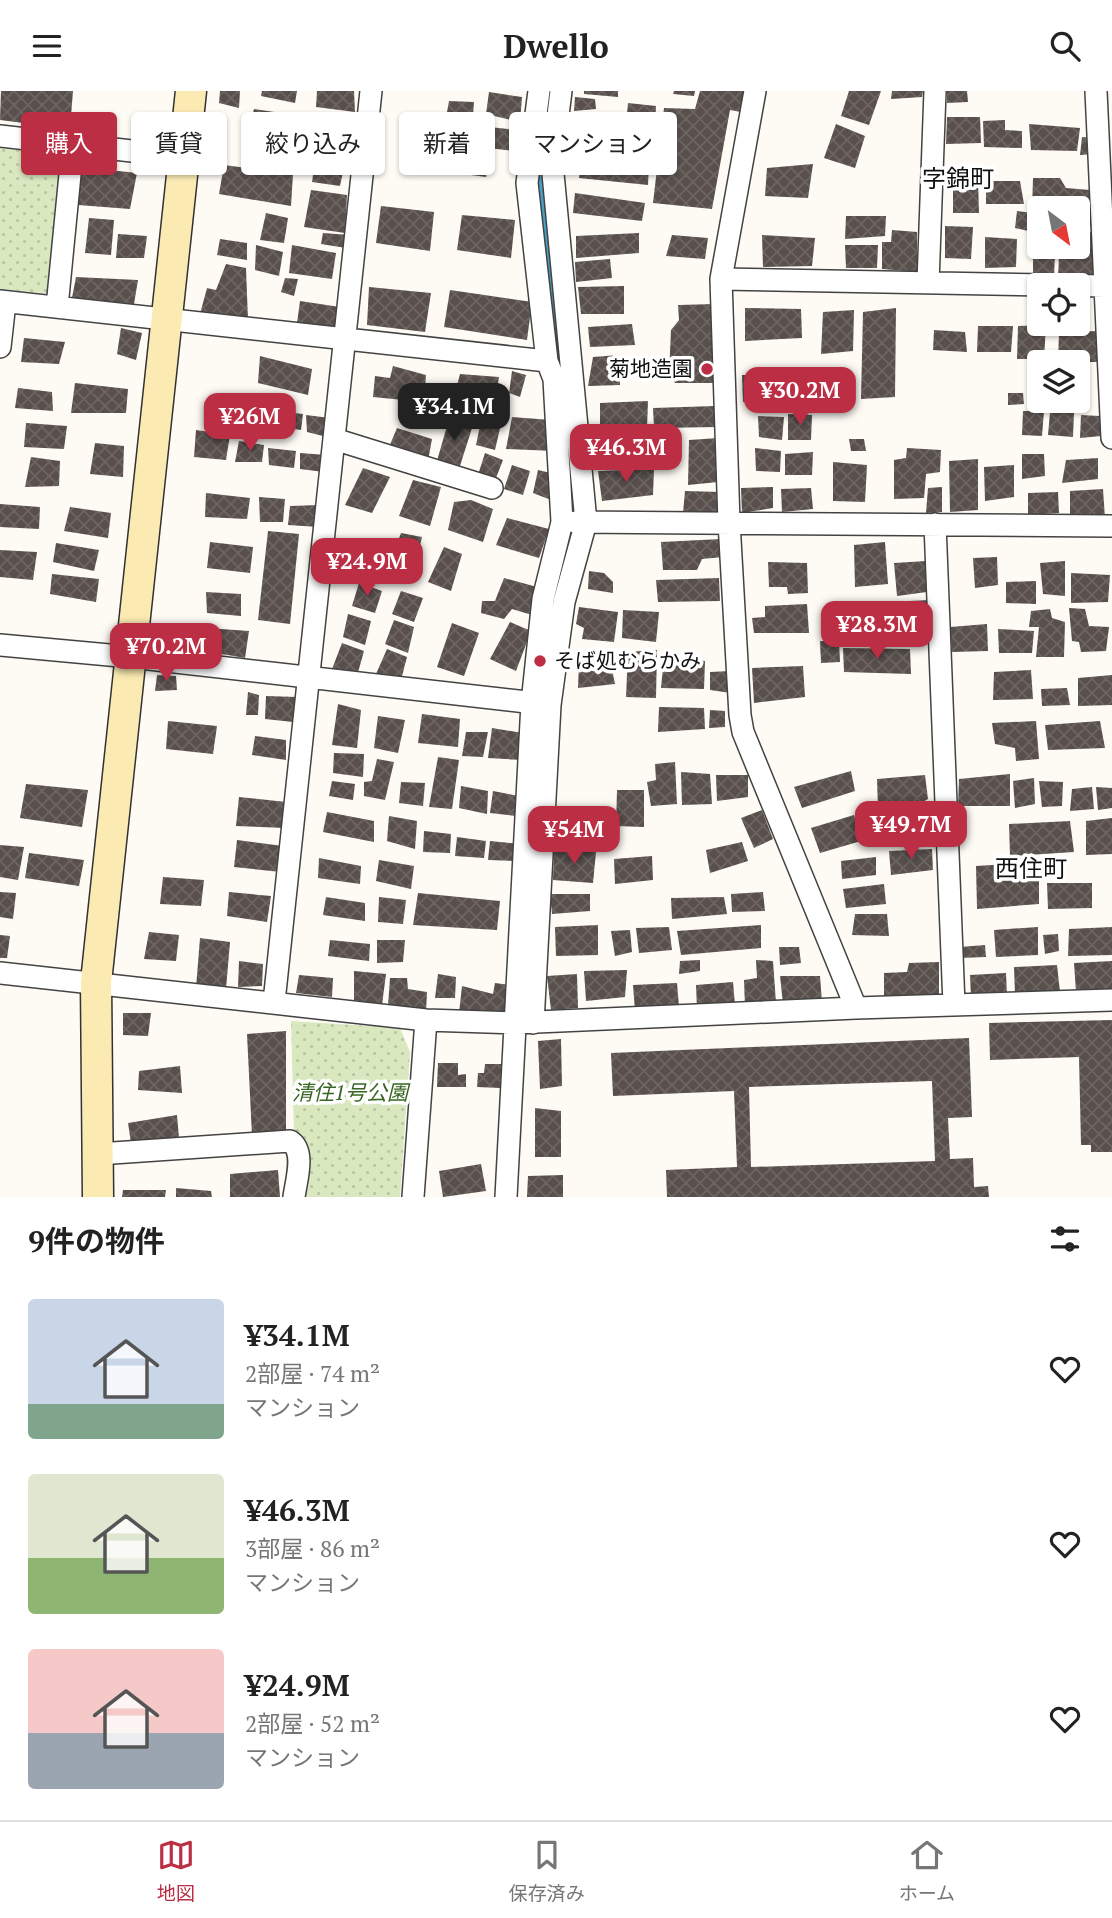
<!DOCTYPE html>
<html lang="ja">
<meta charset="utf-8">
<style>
:root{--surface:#fff;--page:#f6f6f6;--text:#222;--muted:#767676;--line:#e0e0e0;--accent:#bb2e44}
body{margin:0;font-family:"PT Serif","Noto Sans JP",serif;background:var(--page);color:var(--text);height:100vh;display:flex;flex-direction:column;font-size:26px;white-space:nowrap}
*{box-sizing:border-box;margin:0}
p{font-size:23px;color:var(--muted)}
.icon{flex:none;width:38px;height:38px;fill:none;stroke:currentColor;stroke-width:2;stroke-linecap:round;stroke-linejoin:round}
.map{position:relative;height:1106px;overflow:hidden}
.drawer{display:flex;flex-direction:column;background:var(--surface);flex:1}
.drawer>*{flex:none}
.top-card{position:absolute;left:21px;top:21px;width:700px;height:63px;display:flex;gap:14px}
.needle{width:46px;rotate:148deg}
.fabs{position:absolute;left:1027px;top:105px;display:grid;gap:14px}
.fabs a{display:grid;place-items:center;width:63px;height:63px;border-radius:7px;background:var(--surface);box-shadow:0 2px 5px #0004;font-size:35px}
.price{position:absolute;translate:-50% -60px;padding:0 16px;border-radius:14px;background:var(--accent);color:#fff;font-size:23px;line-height:46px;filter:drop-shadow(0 2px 4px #0008)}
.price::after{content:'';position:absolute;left:50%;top:42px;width:21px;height:16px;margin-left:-10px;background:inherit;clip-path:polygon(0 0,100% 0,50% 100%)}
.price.on{background:#222;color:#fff}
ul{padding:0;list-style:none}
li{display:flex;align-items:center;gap:21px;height:175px;padding:0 28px}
li span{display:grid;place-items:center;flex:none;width:196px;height:140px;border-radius:7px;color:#555}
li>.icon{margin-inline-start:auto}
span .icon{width:84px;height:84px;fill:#fffc;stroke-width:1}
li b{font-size:30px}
h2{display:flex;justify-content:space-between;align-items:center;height:84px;padding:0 28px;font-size:30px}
.tag{padding:0 24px;border-radius:7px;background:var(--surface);box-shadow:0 2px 5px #0004;font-size:24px;line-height:63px}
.tag.on{background:var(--accent);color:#fff}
header{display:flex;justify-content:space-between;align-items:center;height:91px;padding:0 28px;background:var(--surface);font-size:32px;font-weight:700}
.dock{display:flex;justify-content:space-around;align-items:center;height:98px;border-top:2px solid var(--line);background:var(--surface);font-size:19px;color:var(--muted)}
.dock a{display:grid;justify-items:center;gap:4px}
.dock .on{color:var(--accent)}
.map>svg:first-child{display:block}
</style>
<header><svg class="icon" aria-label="menu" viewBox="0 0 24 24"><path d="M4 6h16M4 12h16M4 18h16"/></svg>Dwello<svg class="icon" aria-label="search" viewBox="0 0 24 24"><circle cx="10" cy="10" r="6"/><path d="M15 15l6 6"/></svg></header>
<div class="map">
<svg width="1112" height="1106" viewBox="0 0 1112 1106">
<defs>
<pattern id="park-dots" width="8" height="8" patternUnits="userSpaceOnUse" patternTransform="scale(1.75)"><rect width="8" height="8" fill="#d9e8bf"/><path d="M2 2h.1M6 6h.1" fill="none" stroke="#b9c6a3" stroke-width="1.8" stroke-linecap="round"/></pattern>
<pattern id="building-cross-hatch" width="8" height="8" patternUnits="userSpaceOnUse" patternTransform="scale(1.75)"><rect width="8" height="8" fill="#59504d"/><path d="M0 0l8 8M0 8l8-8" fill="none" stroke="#6c6562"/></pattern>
</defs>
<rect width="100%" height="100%" fill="#fefbf5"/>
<path fill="url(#park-dots)" d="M0 57 53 63 65 70 52 203 0 198Z
M291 930 400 937 410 961 400 1106H301L307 1053 294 1042Z"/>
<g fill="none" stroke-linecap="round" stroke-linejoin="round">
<path stroke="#46a1c7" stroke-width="6" d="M542 64V96L559 255"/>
</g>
<path fill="url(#building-cross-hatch)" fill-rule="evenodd" d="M1 0H73L70 38 0 29Z
M220 0H240L239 17 219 12Z
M262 0H297L295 12 261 5Z
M317 0H354L355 21 316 16Z
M584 0H618V6L584 3Z
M674 0H695L694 5 673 3Z
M700 0H748L746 22 730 19 712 118 653 112 664 17 695 18Z
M849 0H881L869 34 841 25Z
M892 0H923L922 6 891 8Z
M947 0H967L968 11 947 12Z
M489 1 522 6 520 31 486 23Z
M575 6 595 8 596 18 574 20Z
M449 10 474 11 471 51 442 49Z
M628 12 656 15 654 53 624 54Z
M254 18 295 24 293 56 247 47Z
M323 21 349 26 341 60 315 56Z
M138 22 162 23 160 50 134 48Z
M947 26H980L981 52 946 53Z
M1005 29V39L1022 40V57L984 56 983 30Z
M836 33 865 45 855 77 824 67Z
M1029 33 1080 37 1077 60 1031 59Z
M481 35 516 39 514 60 479 56Z
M1082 46 1095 47 1094 63 1080 64Z
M458 62 490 65 486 86 456 82Z
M316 63 346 67 340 95 312 91Z
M582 67 649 74 648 94 579 87Z
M813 73 808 107 765 105 767 77Z
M224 74 293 83 291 115 219 103Z
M82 76 137 82 130 118 78 114Z
M1033 87H1060L1066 97 1090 99V118H1032Z
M953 88H978L979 122H953Z
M986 90H1020L1024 113H986Z
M311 99 347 104 345 142 304 136Z
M575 102 645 112 642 130 573 122Z
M381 115 434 121 430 160 376 152Z
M1017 120 1040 123V156H1055V159L1034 160 1033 141 1015 137Z
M266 122 288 127 284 152 260 149Z
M462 124 515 129 511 167 457 159Z
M846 125H886L885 145 845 148Z
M1078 125H1093L1094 135 1078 134Z
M89 127 114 129 111 164 85 162Z
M945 135 973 136 971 168 945 167Z
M892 139 917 141V181L882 178V151H891Z
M1078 141H1094L1096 185 1058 188 1059 163 1073 162V156H1078Z
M323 142 350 144 346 157 321 153Z
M639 142V162L576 167V145Z
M118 143 147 145 144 167H116Z
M672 144 708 147 705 168 666 165Z
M762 144 815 147 812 175 763 176Z
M985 146 1017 148 1016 176 985 177Z
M220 148 247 152V169L217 164Z
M256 154 283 161 279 185 255 179Z
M292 154 336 162 332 188 289 182Z
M845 154H878L877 177H846Z
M1033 164H1055L1054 186H1033Z
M610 168 612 187 576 191 575 171Z
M226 173 246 177 248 229 200 223 207 197 216 199Z
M76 186 138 189 134 213 72 207Z
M285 187 298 188 294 205 281 201Z
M624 195V223H581L578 196Z
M369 196 431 202 425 241 367 234Z
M450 199 532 211 527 249 444 236Z
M300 210 340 216 338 238 297 232Z
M715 213V292H675L669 283 671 239 679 229 678 214Z
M745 217 801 218 802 247 745 250Z
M896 217 895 306 861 308 863 221Z
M854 219 853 260 821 263 823 221Z
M632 233 635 254 590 256 588 236Z
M1046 234 1044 268H1017L1018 235Z
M978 235H1013L1011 261H977Z
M121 237 142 242 136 269 117 263Z
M934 239 965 241 967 261 933 259Z
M1099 240V271H1058L1059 241Z
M24 247 65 251 59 273 21 271Z
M619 264 620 294 588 295 593 266Z
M260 265 312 278 308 304 258 292Z
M393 275 426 284 424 311 373 306 375 285 390 287Z
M783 277 804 278 805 312 743 311 742 284 782 285Z
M512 280 526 284 520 306 509 302Z
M460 283 499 286 493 325 451 317Z
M1032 288H1040V310H1078V318L1031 315Z
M75 292 128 298 126 322H71Z
M18 297 52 301 53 320 15 317Z
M1008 302H1023L1024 313 1008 314Z
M648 310 647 338 600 342V312Z
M243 313 269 316V332L243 330Z
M715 315 718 336 654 337 653 317Z
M274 320 303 323 301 339 273 335Z
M1023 320H1044L1042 345 1022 344Z
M1050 321 1074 322 1073 346 1048 344Z
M788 323 812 324 811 349H788Z
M306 324 330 327 327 346 307 341Z
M1081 324 1100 325 1101 345 1080 347Z
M450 325 473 334 459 378 436 373Z
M758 325 784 326 782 349 759 346Z
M512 326 551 329 554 360 506 358Z
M481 330 501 333 495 359 476 354Z
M26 332 67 335 64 358 24 356Z
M397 337 432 348 428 370 389 356Z
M196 339 230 344 226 369 194 366Z
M718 347V391L688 394 689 349Z
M849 348H864L866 360H851Z
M239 350 264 354 262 371H235Z
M95 352 124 355 123 386 90 383Z
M268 357 296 360 294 377 269 374Z
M755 357 781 360 780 381 756 380Z
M907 357 941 359 940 381 926 383 924 407 894 408V369L906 367Z
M813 361 812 384H785V363Z
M300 362 326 364 324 381 300 378Z
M485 362 503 369 494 392 477 387Z
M1022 363H1044L1045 385 1022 388Z
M31 366 60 370 59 395 25 396Z
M1098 367V388L1062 392 1066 369Z
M978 368V419L950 421 949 370Z
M833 371 867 374 865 411 833 410Z
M512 374 530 380 523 404 504 398Z
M1014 374V406L985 410 984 376Z
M363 377 390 386 372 422 345 414Z
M654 378 653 404 602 410 598 380Z
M538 379 555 383 551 409 533 402Z
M413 389 441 396 430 435 399 425Z
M773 396V417L742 422 741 397Z
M942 396V421L926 422 928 397Z
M811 397 813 418 782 421 781 398Z
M1103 398 1105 427 1070 429V400Z
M685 400 721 401V421L683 422Z
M1058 401 1059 422 1028 424V402Z
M206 402 250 407 247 428 205 426Z
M259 406 285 408 283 431H260Z
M471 409 493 418 483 451 448 439 454 411Z
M0 413 40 416 39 438 0 436Z
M319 414 318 436 288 434 290 415Z
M70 416 111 422 108 447 64 440Z
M507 427 549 438 539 467 496 454Z
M268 440 299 443 290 533 258 529Z
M401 442 422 446 412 487 388 477Z
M721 448 723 466 702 468 697 479H663L661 451Z
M210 451 253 456 250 482 207 477Z
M885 451 888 493 855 496 854 454Z
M56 452 99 459 94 480 53 471Z
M444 456 462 463 451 500 428 491Z
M0 459 37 461 33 489 0 486Z
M997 466 998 494 975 497 973 467Z
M926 470 927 501 897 505 894 472Z
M1065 470V505L1043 503 1040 472Z
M768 471 807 472 808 502 788 503 787 496H769Z
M589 480 604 482 613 491V502L588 498Z
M1071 482 1110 484 1108 511 1071 512Z
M52 483 99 488 96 511 50 503Z
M504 487 537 496 532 524 512 518 504 528 481 522 482 510H495Z
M719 487 720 510 658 511 656 489Z
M1036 490V513L1006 512V491Z
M359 492 382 500 375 522 352 515Z
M401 500 423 507 414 531 392 523Z
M206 501 241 503V525L207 522Z
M931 509 929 529 911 528 909 510Z
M807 513 809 542H754L752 527 765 526V515Z
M579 516 618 521 614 551 582 548 584 537 576 533Z
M1069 517 1085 518 1089 535 1109 536 1106 560 1081 561 1079 551 1072 550Z
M827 518 894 519 892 546H829Z
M1050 518 1052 527 1065 531 1064 566H1036L1039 536H1029L1031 520Z
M623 519 659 521 656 551 622 547Z
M348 523 371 530 365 554 343 546Z
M394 529 414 536 408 562 385 553Z
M510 531 531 540 516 580 490 568Z
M452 532 479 542 464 585 437 576Z
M987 533 988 560 952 561 950 536Z
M207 537 249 540 245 567 204 560Z
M998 538 1034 540 1032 562H999Z
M820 550H839L840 571 821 572Z
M342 552 364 560 357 585 332 578Z
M843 557 910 558 911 583 844 581Z
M387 558 407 566 401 589 376 583Z
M657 559 656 607 626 606 628 561Z
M664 566 705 570 704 598 661 597Z
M610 568 615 593 578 597 579 570Z
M803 575 805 606 754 612 752 577Z
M1031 579 1033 608 993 609 994 581Z
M730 580 731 602 710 599V581Z
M157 584 176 585 177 599 155 600Z
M1112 584V614L1078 615V587Z
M1067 597 1070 614 1042 615 1041 598Z
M248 601 259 604 258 624H246Z
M266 605 298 606 293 631 265 628Z
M338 613 361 619 357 657 332 654Z
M659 616 704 617 705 638 658 641Z
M710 619 725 620V636L709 637Z
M422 623 460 628 458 656 418 652Z
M378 625 405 629 398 662 374 657Z
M168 630 217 635 213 663 166 658Z
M1036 630 1039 668 1016 670 1015 657 995 653 992 632Z
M1100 630 1105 657 1048 659 1045 634Z
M492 637 523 642 521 669 488 667Z
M466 641H488L483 666 462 665Z
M255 645 286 649V669L252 664Z
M334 662 364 663 363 686 333 682Z
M438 666 459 669 452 718 429 716Z
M377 668 394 671 385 709 364 705V691L372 690Z
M675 671 677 713 651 715 647 691 656 689 655 673Z
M851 680 855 700 802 717 794 696Z
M681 681 710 683 712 713 682 714Z
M1010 683V715H958L959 688Z
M716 684H748V706L717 710Z
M925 684 928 708 907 720 878 719 877 688Z
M1034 687 1035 713 1015 717 1013 690Z
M332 690 355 693 353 709 329 705Z
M1039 690 1063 691 1062 715 1042 716Z
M401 691 425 692 423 715 399 712Z
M26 693 88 699 82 736 20 727Z
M461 695 488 700 487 723 459 717Z
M1092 696 1094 718 1070 720 1072 698Z
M1096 696 1112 697V717L1098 719Z
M617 699H644V736L616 735Z
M493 700 519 705 516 725 490 722Z
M239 706 286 711 285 737 236 735Z
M762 719 773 748 754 757 741 727Z
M940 720 942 740 926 742 924 722Z
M327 721 374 730V751L323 741Z
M854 724 861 750 820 762 811 737Z
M389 725 417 730 415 758 387 750Z
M870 727 888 728 891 742H872Z
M1112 727V763L1086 764V730Z
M1070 730 1074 761 1010 765 1009 733Z
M424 740 451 743 450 762 423 761Z
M457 746 486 750 484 767 455 765Z
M237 749 283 755 281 781 234 776Z
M490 750 519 753 516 770 488 769Z
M742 751 748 770 710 782 706 759Z
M0 754 24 756 18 789 0 786Z
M554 757 596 761 593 792 553 789Z
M932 758 933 779 891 784 889 760Z
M29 762 84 769 79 795 25 787Z
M652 765 653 789 615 793 614 768Z
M876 766V784L842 788 841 770Z
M319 767 361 775 360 793 318 787Z
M379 769 414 775 411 798 376 790Z
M1007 773 1009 784 1039 781V813L977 818 976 775Z
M163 786 204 789 201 815 160 813Z
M1047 792H1092V817L1048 818Z
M884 793 886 813 846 817 843 798Z
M0 801 16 802 13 828 0 826Z
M229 801 271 805 267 831 227 825Z
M763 801 765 820 732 821 731 803Z
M418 802 500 810 497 839 413 834Z
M550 803H590V820L552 823Z
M326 806 365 812V830L323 824Z
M379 806 406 809 403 833 378 831Z
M724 806 727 823 672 828 671 807Z
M855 823H887L889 845 852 844Z
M598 834V864L556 865 555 836Z
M761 834V857L681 864 677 840Z
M669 836 672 859 639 862 636 837Z
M1038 836V864L996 866 994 839Z
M1112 836V864L1068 865 1069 838Z
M630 839 632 861 615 865 611 840Z
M149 841 179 844 176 870 144 868Z
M1058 843 1059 860 1045 863 1043 844Z
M0 844 10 845 7 867H0Z
M200 847 230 851 226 898 196 897Z
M330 849 370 853 369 870 328 865Z
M377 849H405L403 871 377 872Z
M985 854 986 866 960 867V856Z
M779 856H799L801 872 780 874Z
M700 869V880L679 883 680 870Z
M756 869 773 870 776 912 745 916 744 889 757 887Z
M239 870 263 873 262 895 238 896Z
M1112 870V898L1076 901 1074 872Z
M939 871V906L884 909V882L907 881 909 872Z
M1057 874 1060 901 1015 903 1014 876Z
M627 879 625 906 586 910 584 880Z
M354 880 386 883 382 914 354 909Z
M1006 882 1007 905 971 908 970 884Z
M438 883 456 886 455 907H435Z
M577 883 578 917 551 919 547 885Z
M299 884 333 887 332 906 296 902Z
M780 885H820L822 911 783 913Z
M390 887H407L408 898 427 901 426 921 388 915Z
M733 891 735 914 697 918 696 894Z
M495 892 510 894 508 925 459 922 462 895 493 903Z
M677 892 679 916 635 920 633 894Z
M123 922H151L148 945 123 944Z
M1112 929V1061H1091V1054H1081L1079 966 990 969 989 932Z
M286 940V1044L252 1045 247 943Z
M969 947 972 1026 948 1027 950 1068 973 1067 974 1096 988 1095 989 1106H667L666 1079 737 1076 734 1000 613 1005 611 962ZM932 990 935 1070 751 1076 749 996Z
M561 948 562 995 540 998 538 950Z
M438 972H458V984L466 983V996H437Z
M485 973H502L500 997 477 996 478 982H484Z
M180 975 182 1002 138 999 139 980Z
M535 1017 561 1020V1066H535Z
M177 1024 179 1047 131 1052 128 1032Z
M481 1073 486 1100 443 1106 439 1080Z
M278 1079 280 1106H230V1083Z
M563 1084V1106H527L528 1085Z
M176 1097 211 1100 212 1106H176Z
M123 1099H166L165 1106H122Z"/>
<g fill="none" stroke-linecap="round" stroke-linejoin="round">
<defs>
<path id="street" d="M755 0 721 188 729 431 740 624 743 641 856 917
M1096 0 1112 347
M0 45 184 66
M721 188 1105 195
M928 192 935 0
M0 210 547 270
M57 216 73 53
M0 256 5 211
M334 348 492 397
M575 431 1112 435
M935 433 954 914
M0 554 131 566 544 613
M0 882 426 929 514 932 856 917 1112 909
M274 911 371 0
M533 932 550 614 564 511 586 431 552 72 561 0
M98 1063 290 1050C306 1060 296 1090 294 1106
M413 1106 426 929
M506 1106 532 612 543 508 562 431 554 288 547 270 527 92 539 0"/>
<path id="secondary" d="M98 1106 96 891 191 0"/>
</defs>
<use href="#street" stroke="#434343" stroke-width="24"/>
<use href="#secondary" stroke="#323232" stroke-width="33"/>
<use href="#street" stroke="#fff" stroke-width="21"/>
<use href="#secondary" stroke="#fbebb3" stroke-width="30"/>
</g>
<g fill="#bb2e44" stroke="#fff" stroke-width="2.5">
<circle cx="707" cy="278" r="7"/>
<circle cx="540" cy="570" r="7"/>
</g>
<g text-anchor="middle" stroke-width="7" stroke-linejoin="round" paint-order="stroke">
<g font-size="21" fill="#101010" stroke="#fff" text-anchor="end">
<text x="693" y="285">菊地造園</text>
<text x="554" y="577" text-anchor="start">そば処むらかみ</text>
</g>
<g font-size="21" font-style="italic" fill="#386623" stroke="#fff">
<text x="350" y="1009">清住1号公園</text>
</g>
<g font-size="24" fill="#101010" stroke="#fff">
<text x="958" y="96">字錦町</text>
<text x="1031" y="786">西住町</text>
</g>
</g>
</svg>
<div class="fabs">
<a><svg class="needle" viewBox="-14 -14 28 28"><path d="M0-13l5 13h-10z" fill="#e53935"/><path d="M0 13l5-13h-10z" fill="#767676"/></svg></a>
<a><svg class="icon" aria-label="locate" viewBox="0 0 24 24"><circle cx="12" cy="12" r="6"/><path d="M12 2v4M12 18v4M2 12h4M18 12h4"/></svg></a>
<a><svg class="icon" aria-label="layers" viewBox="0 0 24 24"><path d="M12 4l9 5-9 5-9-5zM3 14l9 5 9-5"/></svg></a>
</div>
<b class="price" style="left:800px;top:336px">¥30.2M</b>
<b class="price on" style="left:454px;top:352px">¥34.1M</b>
<b class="price" style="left:250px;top:362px">¥26M</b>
<b class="price" style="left:626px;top:393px">¥46.3M</b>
<b class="price" style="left:367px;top:507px">¥24.9M</b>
<b class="price" style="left:877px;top:570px">¥28.3M</b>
<b class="price" style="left:166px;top:592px">¥70.2M</b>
<b class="price" style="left:911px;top:770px">¥49.7M</b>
<b class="price" style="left:574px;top:775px">¥54M</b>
<div class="top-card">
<a class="tag on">購入</a>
<a class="tag">賃貸</a>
<a class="tag">絞り込み</a>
<a class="tag">新着</a>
<a class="tag">マンション</a>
</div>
</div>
<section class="drawer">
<h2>9件の物件<svg class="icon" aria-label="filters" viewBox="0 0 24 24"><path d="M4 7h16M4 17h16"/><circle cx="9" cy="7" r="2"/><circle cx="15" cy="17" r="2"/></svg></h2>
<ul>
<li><span style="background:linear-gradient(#c9d6e8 75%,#7fa58c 0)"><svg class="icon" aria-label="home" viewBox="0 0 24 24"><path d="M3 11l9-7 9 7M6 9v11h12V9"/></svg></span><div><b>¥34.1M</b><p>2部屋 · 74 m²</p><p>マンション</p></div><svg class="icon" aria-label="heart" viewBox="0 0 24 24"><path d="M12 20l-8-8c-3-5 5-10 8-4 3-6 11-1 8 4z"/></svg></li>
<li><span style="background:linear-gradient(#dfe7d0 60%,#8fb573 0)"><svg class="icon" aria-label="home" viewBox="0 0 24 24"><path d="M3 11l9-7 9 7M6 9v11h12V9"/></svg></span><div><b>¥46.3M</b><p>3部屋 · 86 m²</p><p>マンション</p></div><svg class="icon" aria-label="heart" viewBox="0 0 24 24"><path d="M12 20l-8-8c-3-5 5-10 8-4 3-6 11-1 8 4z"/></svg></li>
<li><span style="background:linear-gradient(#f6c9c9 60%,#9aa5b1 0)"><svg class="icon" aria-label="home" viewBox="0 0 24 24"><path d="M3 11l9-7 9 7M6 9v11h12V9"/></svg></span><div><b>¥24.9M</b><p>2部屋 · 52 m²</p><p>マンション</p></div><svg class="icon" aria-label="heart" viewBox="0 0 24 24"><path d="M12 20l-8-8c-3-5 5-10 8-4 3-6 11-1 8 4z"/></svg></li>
</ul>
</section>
<nav class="dock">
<a class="on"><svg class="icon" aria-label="map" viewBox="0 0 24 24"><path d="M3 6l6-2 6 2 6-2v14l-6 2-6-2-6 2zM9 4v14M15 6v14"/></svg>地図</a>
<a><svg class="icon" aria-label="saved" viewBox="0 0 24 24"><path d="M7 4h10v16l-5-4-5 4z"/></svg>保存済み</a>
<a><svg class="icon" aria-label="home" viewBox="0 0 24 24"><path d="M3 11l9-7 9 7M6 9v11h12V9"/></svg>ホーム</a>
</nav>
